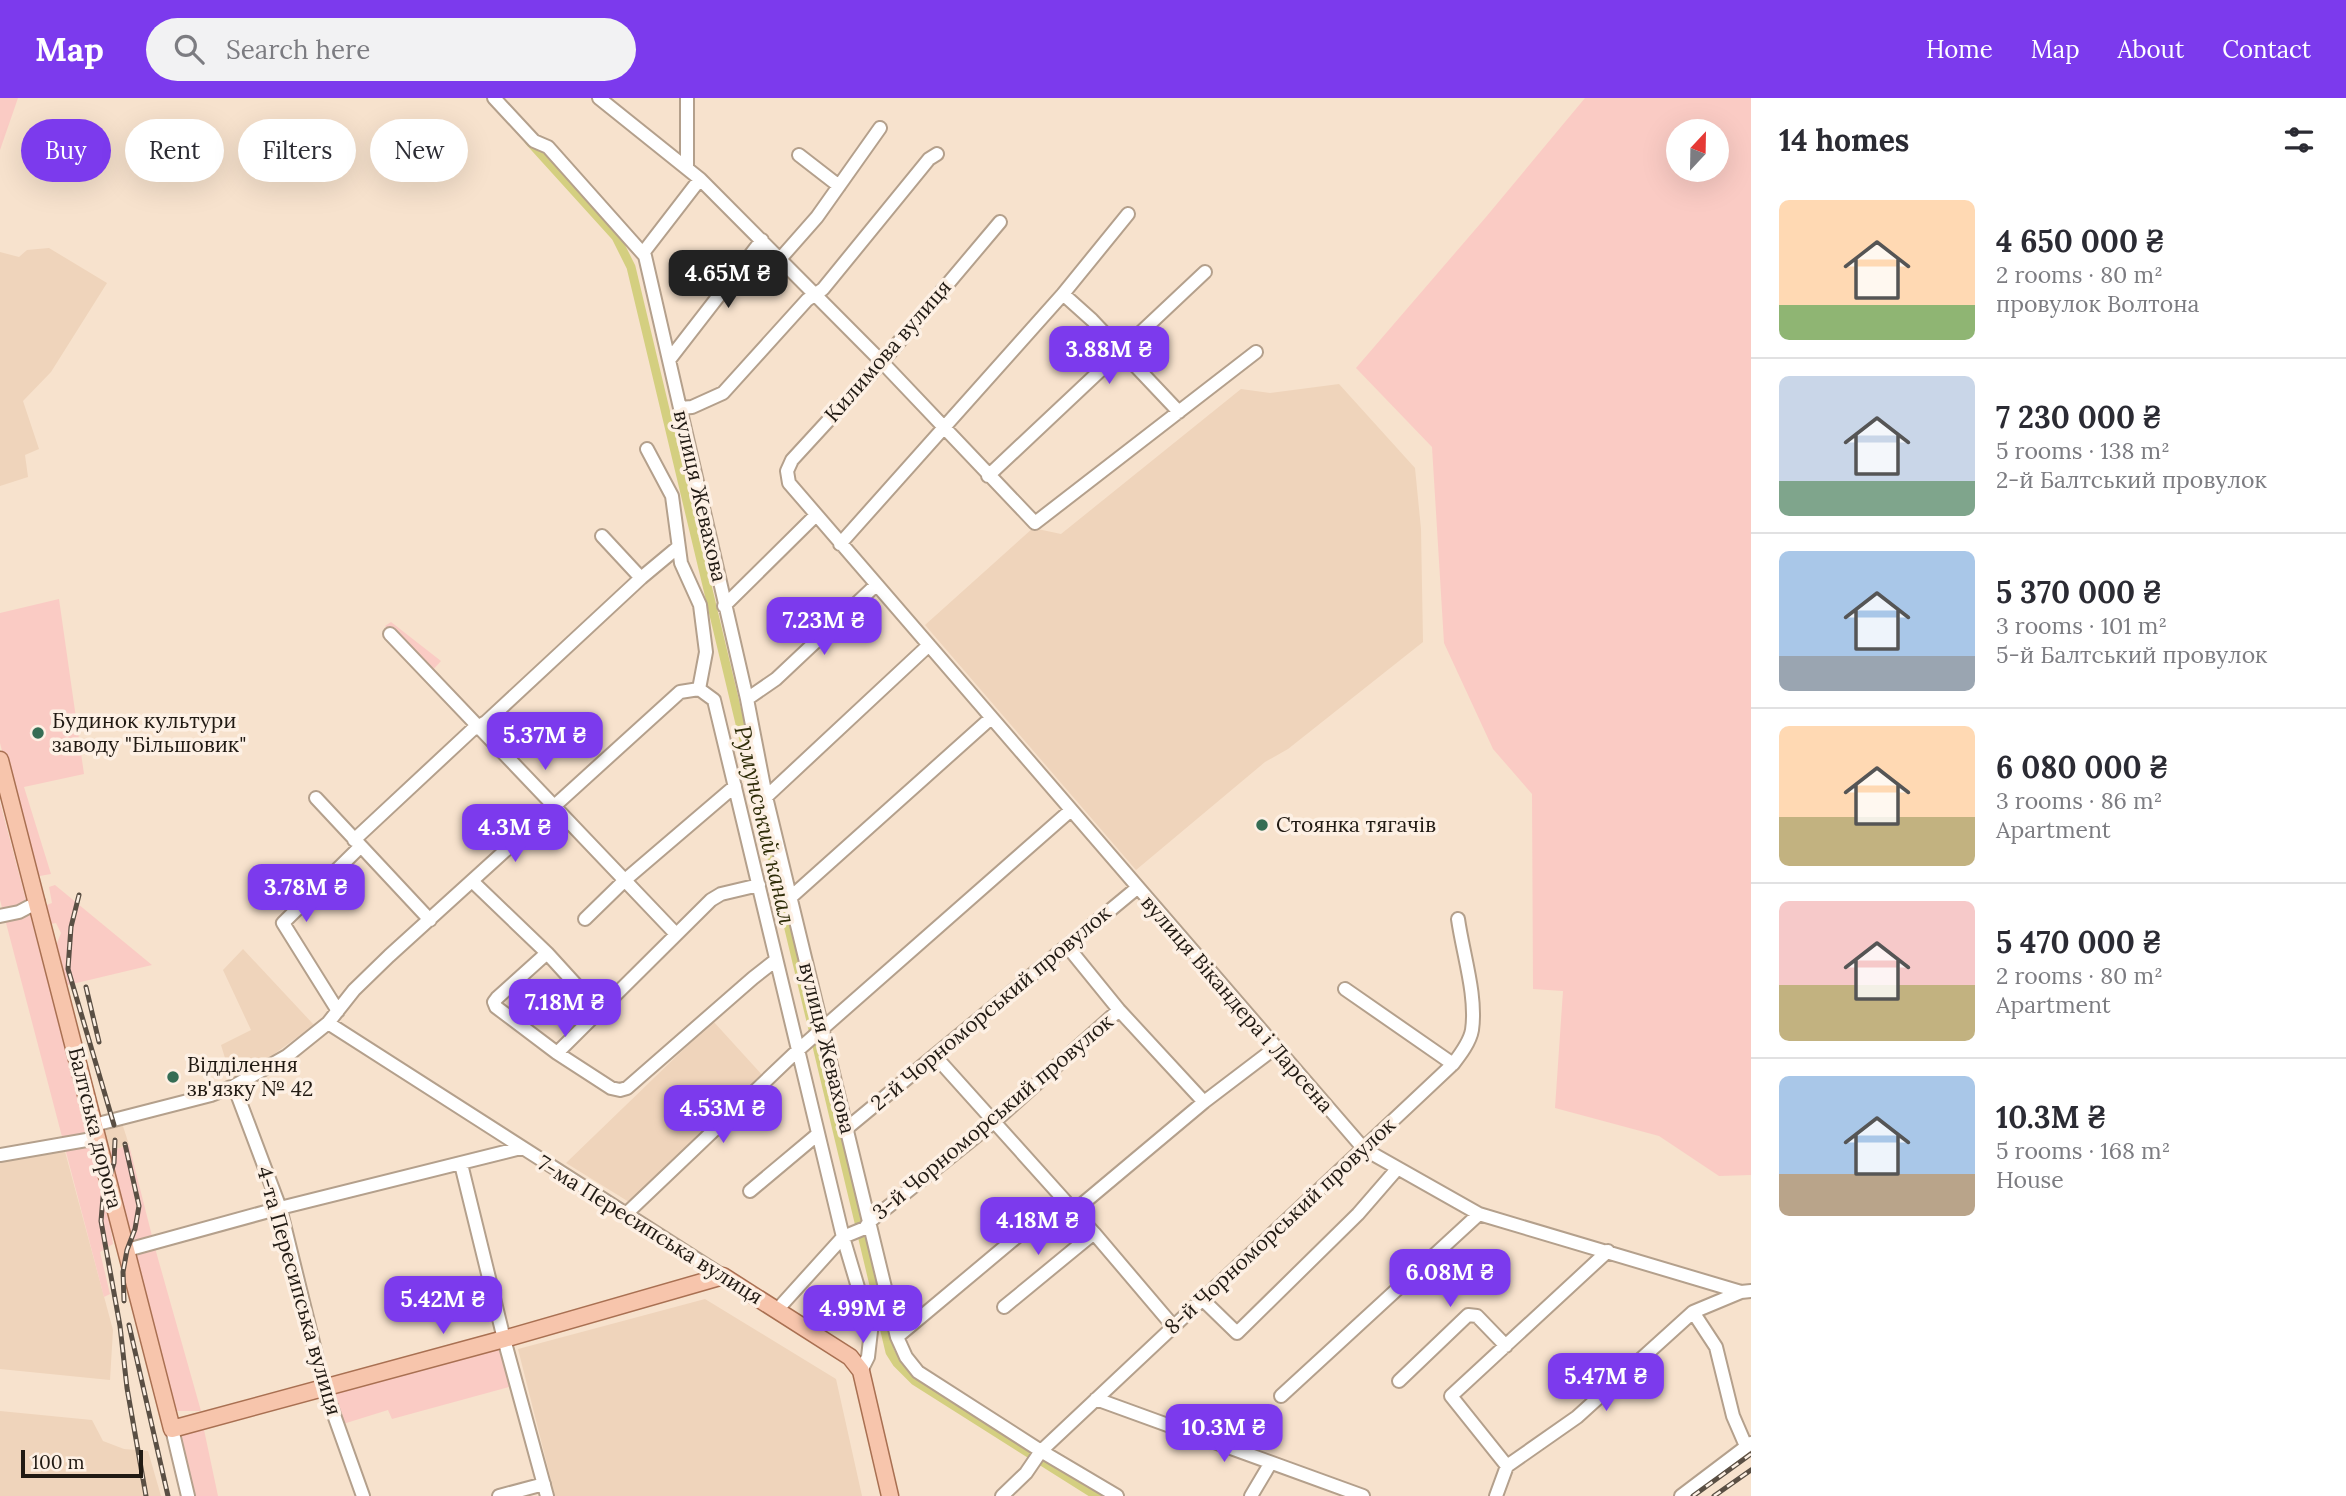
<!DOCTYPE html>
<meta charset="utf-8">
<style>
:root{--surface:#fff;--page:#f2f2f3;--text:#2b2b33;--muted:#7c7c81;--line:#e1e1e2;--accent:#7c3aed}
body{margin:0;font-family:Lora,serif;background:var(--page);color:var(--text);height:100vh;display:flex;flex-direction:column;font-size:26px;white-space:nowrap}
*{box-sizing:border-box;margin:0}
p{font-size:23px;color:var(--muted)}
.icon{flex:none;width:38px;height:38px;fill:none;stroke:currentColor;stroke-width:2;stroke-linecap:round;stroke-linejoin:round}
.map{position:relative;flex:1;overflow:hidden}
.details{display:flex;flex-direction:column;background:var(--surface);width:595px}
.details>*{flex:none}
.top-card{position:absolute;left:21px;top:21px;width:665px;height:63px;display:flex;gap:14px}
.needle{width:46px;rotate:22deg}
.tools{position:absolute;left:1666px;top:21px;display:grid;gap:14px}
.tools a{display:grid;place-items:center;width:63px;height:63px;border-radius:50%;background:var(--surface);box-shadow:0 7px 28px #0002;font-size:35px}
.scale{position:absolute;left:21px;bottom:18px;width:122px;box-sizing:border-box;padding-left:7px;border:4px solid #211a13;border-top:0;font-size:19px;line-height:24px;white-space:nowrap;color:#211a13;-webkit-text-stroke:5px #fdf0e4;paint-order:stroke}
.price{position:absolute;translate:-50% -60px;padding:0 16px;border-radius:14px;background:var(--accent);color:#fff;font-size:23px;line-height:46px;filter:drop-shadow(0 2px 4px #0008)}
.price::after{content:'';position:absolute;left:50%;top:42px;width:21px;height:16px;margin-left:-10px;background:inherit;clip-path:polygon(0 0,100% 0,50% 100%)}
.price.current{background:#222;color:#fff}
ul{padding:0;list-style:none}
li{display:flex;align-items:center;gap:21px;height:175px;padding:0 28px}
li+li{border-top:2px solid var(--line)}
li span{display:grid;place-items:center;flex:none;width:196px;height:140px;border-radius:10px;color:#555}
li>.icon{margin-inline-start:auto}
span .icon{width:84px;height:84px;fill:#fffc;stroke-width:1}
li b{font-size:30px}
h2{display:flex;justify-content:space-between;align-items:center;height:84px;padding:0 28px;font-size:30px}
.pill{padding:0 24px;border-radius:32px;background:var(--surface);box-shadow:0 7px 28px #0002;font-size:24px;line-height:63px}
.pill.current{background:var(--accent);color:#fff}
header{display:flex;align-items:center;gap:42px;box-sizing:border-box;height:98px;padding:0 35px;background:var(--accent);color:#fff}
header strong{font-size:33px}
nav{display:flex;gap:38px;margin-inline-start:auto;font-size:24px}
.search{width:490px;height:63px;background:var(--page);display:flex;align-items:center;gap:18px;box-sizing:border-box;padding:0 24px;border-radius:38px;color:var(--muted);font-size:26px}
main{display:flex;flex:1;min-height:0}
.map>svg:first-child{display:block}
</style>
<header>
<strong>Map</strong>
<div class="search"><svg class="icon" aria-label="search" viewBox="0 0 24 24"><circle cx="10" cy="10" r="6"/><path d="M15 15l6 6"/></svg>Search here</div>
<nav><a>Home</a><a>Map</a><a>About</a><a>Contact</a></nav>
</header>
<main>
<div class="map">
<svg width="1751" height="1398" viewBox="0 0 1751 1398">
<rect width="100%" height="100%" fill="#f7e2cd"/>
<path fill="#efd4bb" d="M49 150 107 185 51 274 23 303 39 351 25 357 28 379 0 388V154L19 159 27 152Z
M1339 286 1415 370 1421 431 1423 544 1288 651 1265 664 1136 772 925 527 1033 430 1061 436 1241 291 1270 295Z
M243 851 314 927 233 986 221 947 251 932 223 872Z
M713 923 764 979 629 1104 566 1065Z
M122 1025 129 1047 107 1054 100 1033Z
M63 1046 113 1232 110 1282 0 1271V1057Z
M705 1201 836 1281 862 1398H555L518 1251Z
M0 1313 92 1322 103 1343 124 1351 148 1353 161 1398H0Z"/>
<path fill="#facbc4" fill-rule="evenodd" d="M0 0H18L0 52Z
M1585 0H1751V1077L1719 1078 1659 1038 1555 1010 1563 893 1533 891 1532 696 1493 651 1444 545 1432 349 1356 270 1486 119ZM1678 33H1717V72H1678Z
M59 501 84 676 24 689 51 776 34 779 0 645V515Z
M391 524 441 563 431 574 385 528Z
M0 704 108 1111 113 1146 100 1154 110 1196 104 1199 0 802Z
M55 787 152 867 64 888 54 853 61 835 56 825 46 827 41 809 52 805 49 789Z
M129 1047 152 1138 130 1147 107 1054Z
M155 1150 201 1313H174L131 1155Z
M501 1246 509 1289 392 1321 388 1312 343 1326 332 1292Z
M203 1327 218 1398H194L179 1339 183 1332Z"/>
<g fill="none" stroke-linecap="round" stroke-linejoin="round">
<path stroke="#d4cf80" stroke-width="9" d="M529 43 616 139 631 169 890 1254 897 1265 915 1283 1097 1398"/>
<defs>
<path id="minor" d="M494 0 534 43 548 49 645 158 747 601 766 699 897 1239 906 1259 918 1274 1041 1353 1117 1398
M599 0 700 81 882 264 1035 425 1256 254
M687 0V69
M799 57 839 88
M1000 124 882 264 792 362 787 373 789 385 1364 1051 1479 1116 1741 1194 1751 1193
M643 155 700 81
M780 161 817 119 880 30
M1063 196 1092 222 1179 314
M669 262 762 142
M680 310 692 309 723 295 807 202 823 191 929 61 937 56
M647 351 672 398 681 465 700 507 706 554 699 591
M988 378 1205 174
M602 438 641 480
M840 446 1063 196 1128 116
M724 508 815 418
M390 536 675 835
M699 591 714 602 843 1139 871 1233 868 1259 861 1273
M747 601 776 581 876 487
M766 699 929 547
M316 700 430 822
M354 742 472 632 486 624 641 480 677 450
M472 783 547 855 599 912
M791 799 991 620
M0 818 19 814 38 804
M585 821 625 782 735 688
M1067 848 1119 912 1204 1004
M547 855 497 900 494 904 496 909 557 955 611 990 620 992 627 990 753 880 776 862
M1345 891 1453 966
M338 913 283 825 360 749
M328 925 723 1178
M557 955 711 802 721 796 759 787
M935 958 1094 1135 1173 1228
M234 988 280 1110 324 1289 363 1398
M94 1027 211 997 234 988 287 958 328 925 354 892 389 858 680 594 699 591
M846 1031 1137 790
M0 1057 98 1040
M461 1066 504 1241 547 1398
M750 1093 818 1036
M1074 1113 1204 1004 1275 950
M626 1116 797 953 1071 712
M127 1152 280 1110 521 1050
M1741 1194 1693 1214 1716 1249 1733 1318 1746 1348
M1202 1201 1237 1235 1358 1116 1397 1071
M1004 1209 1094 1135
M777 1212 843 1139 865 1130 869 1124 994 1024 1119 912
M897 1239 1062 1101
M1399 1283 1468 1217 1477 1218 1506 1248
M1281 1298 1479 1116
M1096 1301 1363 1398
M172 1331 188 1398
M1507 1368 1451 1298 1608 1153
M499 1398 544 1386
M1002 1398 1026 1375 1041 1353 1453 966C1460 957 1470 944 1472 932 1477 898 1463 856 1458 821
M1251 1398 1270 1366
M1496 1398 1507 1368 1577 1319 1693 1214
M1681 1398 1751 1345"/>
<path id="major" d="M0 662 172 1331 504 1241 723 1178 850 1259 861 1273 890 1398"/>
</defs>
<use href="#minor" stroke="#b4a08c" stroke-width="16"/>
<use href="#major" stroke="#a97052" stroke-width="19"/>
<use href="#minor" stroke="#fff" stroke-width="12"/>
<use href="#major" stroke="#f7c5ac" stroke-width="16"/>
<defs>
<path id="rail" d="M79 797 71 829 68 871 114 1027
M86 889 99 944
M115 1042 114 1065 103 1099 101 1123 120 1228 127 1290 146 1398
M124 1203 123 1174 127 1152 135 1131 139 1108 125 1046
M129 1227 168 1398
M1693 1398 1751 1356
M1714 1398 1751 1372"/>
</defs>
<use href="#rail" stroke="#5a4f44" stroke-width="5"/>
<use href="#rail" stroke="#fdf0e4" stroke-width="2.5" stroke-dasharray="8" stroke-linecap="butt"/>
</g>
<g fill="#356d54" stroke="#fdf0e4" stroke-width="2.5">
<circle cx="38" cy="635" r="7"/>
<circle cx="1262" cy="727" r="7"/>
<circle cx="173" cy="979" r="7"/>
</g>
<g text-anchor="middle" stroke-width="7" stroke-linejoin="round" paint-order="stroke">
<g font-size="21" fill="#211a13" stroke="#fdf0e4">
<text transform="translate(888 253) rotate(-49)" y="7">Килимова вулиця</text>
<text transform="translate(700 398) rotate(77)" y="7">вулиця Жевахова</text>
<text transform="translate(1237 906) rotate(49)" y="7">вулиця Вікандера і Ларсена</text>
<text transform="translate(991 910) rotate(-40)" y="7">2-й Чорноморський провулок</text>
<text transform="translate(827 950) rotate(76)" y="7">вулиця Жевахова</text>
<text transform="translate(993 1019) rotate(-40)" y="7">3-й Чорноморський провулок</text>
<text transform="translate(95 1030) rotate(76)" y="7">Балтська дорога</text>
<text transform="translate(1280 1128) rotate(-43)" y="7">8-й Чорноморський провулок</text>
<text transform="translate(650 1132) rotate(32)" y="7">7-ма Пересипська вулиця</text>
<text transform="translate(299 1193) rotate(74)" y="7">4-та Пересипська вулиця</text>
</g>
<g font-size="21" fill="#211a13" stroke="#fdf0e4" text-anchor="start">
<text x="52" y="630">Будинок культури<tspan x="52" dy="24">заводу "Більшовик"</tspan></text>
<text x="1276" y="734">Стоянка тягачів</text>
<text x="187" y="974">Відділення<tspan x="187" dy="24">зв'язку № 42</tspan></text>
</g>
<g font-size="23" font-style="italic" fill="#2e2c08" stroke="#fdf0e4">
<text transform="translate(765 727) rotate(77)" y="8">Румунський канал</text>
</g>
</g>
</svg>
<div class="tools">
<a><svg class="needle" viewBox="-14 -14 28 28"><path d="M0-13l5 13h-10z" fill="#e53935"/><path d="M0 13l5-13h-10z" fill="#7c7c81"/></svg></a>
</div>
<div class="scale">100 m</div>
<b class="price current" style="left:728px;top:212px">4.65M ₴</b>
<b class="price" style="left:1109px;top:288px">3.88M ₴</b>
<b class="price" style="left:824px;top:559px">7.23M ₴</b>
<b class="price" style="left:545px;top:674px">5.37M ₴</b>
<b class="price" style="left:515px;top:766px">4.3M ₴</b>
<b class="price" style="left:306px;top:826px">3.78M ₴</b>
<b class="price" style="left:565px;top:941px">7.18M ₴</b>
<b class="price" style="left:723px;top:1047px">4.53M ₴</b>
<b class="price" style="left:1038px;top:1159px">4.18M ₴</b>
<b class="price" style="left:1450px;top:1211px">6.08M ₴</b>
<b class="price" style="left:443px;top:1238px">5.42M ₴</b>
<b class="price" style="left:863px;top:1247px">4.99M ₴</b>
<b class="price" style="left:1606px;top:1315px">5.47M ₴</b>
<b class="price" style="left:1224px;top:1366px">10.3M ₴</b>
<div class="top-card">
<a class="pill current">Buy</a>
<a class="pill">Rent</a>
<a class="pill">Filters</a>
<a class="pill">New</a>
</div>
</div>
<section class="details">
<h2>14 homes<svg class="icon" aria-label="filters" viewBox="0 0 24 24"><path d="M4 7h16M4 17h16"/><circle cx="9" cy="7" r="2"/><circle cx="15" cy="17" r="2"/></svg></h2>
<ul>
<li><span style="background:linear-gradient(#ffd9b3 75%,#8fb573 0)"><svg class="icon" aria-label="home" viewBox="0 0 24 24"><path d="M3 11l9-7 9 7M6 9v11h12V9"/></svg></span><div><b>4 650 000 ₴</b><p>2 rooms · 80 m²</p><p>провулок Волтона</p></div></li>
<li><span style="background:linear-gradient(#c9d6e8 75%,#7fa58c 0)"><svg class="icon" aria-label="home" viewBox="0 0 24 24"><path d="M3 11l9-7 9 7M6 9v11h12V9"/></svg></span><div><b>7 230 000 ₴</b><p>5 rooms · 138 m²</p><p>2-й Балтський провулок</p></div></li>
<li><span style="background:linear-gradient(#a9c7e8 75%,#9aa5b1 0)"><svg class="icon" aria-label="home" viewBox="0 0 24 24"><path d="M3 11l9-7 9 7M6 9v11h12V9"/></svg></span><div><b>5 370 000 ₴</b><p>3 rooms · 101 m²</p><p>5-й Балтський провулок</p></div></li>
<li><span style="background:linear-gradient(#ffd9b3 65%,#c2b280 0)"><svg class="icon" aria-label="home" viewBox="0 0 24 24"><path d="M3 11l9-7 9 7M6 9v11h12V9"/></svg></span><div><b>6 080 000 ₴</b><p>3 rooms · 86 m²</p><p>Apartment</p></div></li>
<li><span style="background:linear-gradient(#f6c9c9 60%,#c2b280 0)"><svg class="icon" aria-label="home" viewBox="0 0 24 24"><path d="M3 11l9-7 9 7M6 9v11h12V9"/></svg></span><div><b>5 470 000 ₴</b><p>2 rooms · 80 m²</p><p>Apartment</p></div></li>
<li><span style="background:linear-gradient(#a9c7e8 70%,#b9a48a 0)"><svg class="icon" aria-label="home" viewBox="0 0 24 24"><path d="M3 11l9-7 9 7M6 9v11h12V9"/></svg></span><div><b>10.3M ₴</b><p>5 rooms · 168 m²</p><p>House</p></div></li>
</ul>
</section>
</main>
